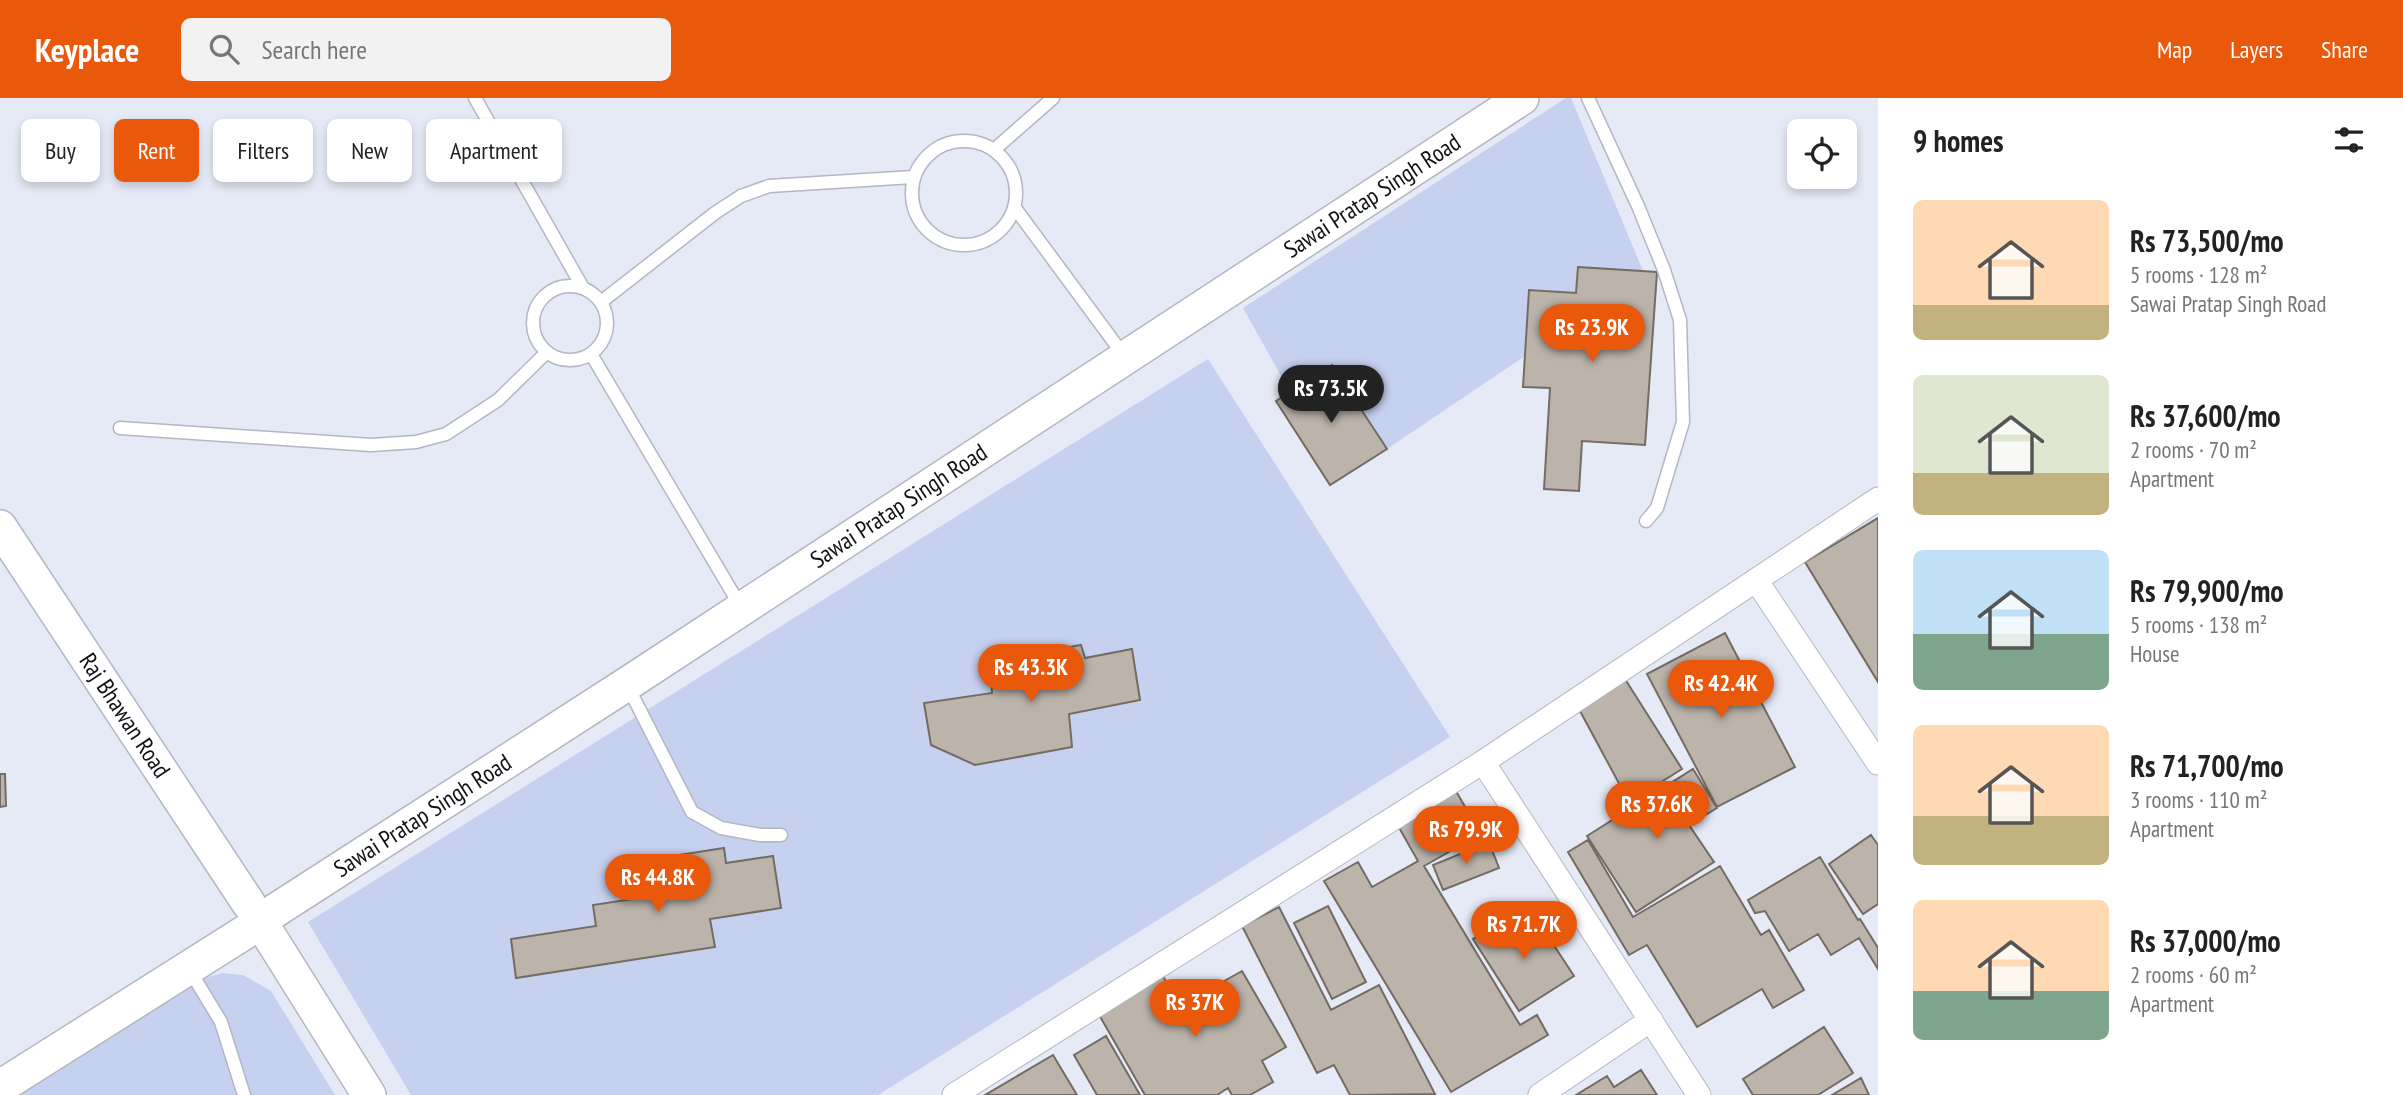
<!DOCTYPE html>
<meta charset="utf-8">
<style>
:root{--surface:#fff;--page:#f2f2f2;--text:#222;--muted:#767676;--accent:#ea580c}
body{margin:0;font-family:"PT Sans Narrow",sans-serif;background:var(--page);color:var(--text);height:100vh;display:flex;flex-direction:column;font-size:26px;white-space:nowrap}
*{box-sizing:border-box;margin:0}
p{font-size:23px;color:var(--muted)}
.icon{flex:none;width:38px;height:38px;fill:none;stroke:currentColor;stroke-width:2;stroke-linecap:round;stroke-linejoin:round}
.map{position:relative;flex:1;overflow:hidden}
.drawer{display:flex;flex-direction:column;background:var(--surface);width:525px}
.drawer>*{flex:none}
.top-card{position:absolute;left:21px;top:21px;width:665px;height:63px;display:flex;gap:14px}
.controls{position:absolute;left:1787px;top:21px;display:grid;gap:14px}
.controls a{display:grid;place-items:center;width:70px;height:70px;border-radius:10px;background:var(--surface);box-shadow:0 4px 10px #0003;font-size:35px}
.price{position:absolute;translate:-50% -60px;padding:0 16px;border-radius:24px;background:var(--accent);color:#fff;font-size:23px;line-height:46px;filter:drop-shadow(0 2px 4px #0008)}
.price::after{content:'';position:absolute;left:50%;top:42px;width:21px;height:16px;margin-left:-10px;background:inherit;clip-path:polygon(0 0,100% 0,50% 100%)}
.price.selected{background:#222;color:#fff}
ul{padding:0;list-style:none}
li{display:flex;align-items:center;gap:21px;height:175px;padding:0 35px}
li span{display:grid;place-items:center;flex:none;width:196px;height:140px;border-radius:10px;color:#555}
li>.icon{margin-inline-start:auto}
span .icon{width:84px;height:84px;fill:#fffc;stroke-width:1}
li b{font-size:30px}
h2{display:flex;justify-content:space-between;align-items:center;height:84px;padding:0 35px;font-size:30px}
.chip{padding:0 24px;border-radius:10px;background:var(--surface);box-shadow:0 4px 10px #0003;font-size:24px;line-height:63px}
.chip.selected{background:var(--accent);color:#fff}
header{display:flex;align-items:center;gap:42px;box-sizing:border-box;height:98px;padding:0 35px;background:var(--accent);color:#fff}
header strong{font-size:33px}
nav{display:flex;gap:38px;margin-inline-start:auto;font-size:24px}
.search{width:490px;height:63px;background:var(--page);display:flex;align-items:center;gap:18px;box-sizing:border-box;padding:0 24px;border-radius:10px;color:var(--muted);font-size:26px}
main{display:flex;flex:1;min-height:0}
.map>svg:first-child{display:block}
</style>
<header>
<strong>Keyplace</strong>
<div class="search"><svg class="icon" aria-label="search" viewBox="0 0 24 24"><circle cx="10" cy="10" r="6"/><path d="M15 15l6 6"/></svg>Search here</div>
<nav><a>Map</a><a>Layers</a><a>Share</a></nav>
</header>
<main>
<div class="map">
<svg width="1878" height="997" viewBox="0 0 1878 997">
<rect width="100%" height="100%" fill="#e6eaf6"/>
<path fill="#c6d0ef" d="M1566 0H1571L1643 173 1578 169 1576 195 1529 192 1525 258 1387 351 1290 294 1243 210Z
M1208 261 1450 639 878 997H411L308 824Z
M222 875 243 877 271 893 335 997H18L186 886Z"/>
<path fill="#bcb3aa" stroke="#746c64" stroke-width="2" d="M1578 169 1657 174 1645 347 1582 343 1579 393 1544 391 1550 290 1523 289 1529 192 1576 195Z
M1332 267 1387 351 1330 387 1276 303Z
M1878 420V584L1805 464Z
M1725 535 1795 669 1717 709 1647 576Z
M1081 547 1085 560 1132 551 1140 602 1069 616 1072 649 975 667 931 647 924 605 992 595 990 563Z
M1625 581 1682 671 1629 704 1580 613Z
M1693 671 1717 710 1689 727 1714 764 1636 814 1587 738Z
M0 676H5L6 708 0 709Z
M1453 688 1481 736 1424 768 1520 927 1537 917 1548 937 1451 994 1324 783 1358 764 1372 789 1418 763 1397 726Z
M1871 737 1878 747V806L1863 816 1829 766Z
M1588 742 1633 819 1720 768 1761 837 1769 832 1804 892 1773 910 1762 891 1697 929 1647 847 1629 857 1568 754Z
M1489 744 1499 770 1443 792 1433 767Z
M724 750 726 765 773 758 781 810 710 821 715 849 516 880 511 841 596 828 593 807 646 799 641 763Z
M1820 759 1858 822 1860 821 1878 850V871L1859 840 1831 857 1818 836 1789 853 1765 813 1755 815 1748 802Z
M1328 808 1366 884 1332 901 1294 825Z
M1279 809 1331 912 1379 887 1435 996 1350 997 1334 967 1317 975 1242 828Z
M1534 817 1574 878 1519 913 1473 841 1499 824 1506 835Z
M1242 873 1286 949 1262 963 1273 984 1250 997H1232L1228 990 1217 997H1145L1098 915 1163 878 1180 908Z
M1824 929 1853 975 1818 997H1753L1743 981Z
M1106 938 1140 997H1097L1074 957Z
M1053 957 1077 997H985Z
M1641 972 1657 997H1576L1607 978 1614 989Z
M1861 980 1869 997H1832Z"/>
<g fill="none" stroke-linecap="round" stroke-linejoin="round">
<defs>
<path id="lane" d="M475 0 583 190
M1588 0 1638 108 1664 172 1680 222 1683 324 1657 410 1646 423
M912 95a52 52 0 1 1 104 0a52 52 0 1 1-104 0Z
M995 51 1053 0
M1015 110 1125 259
M533 225a37 37 0 1 1 74 0a37 37 0 1 1-74 0Z
M601 204 715 115 741 98 769 88 913 79
M591 256 741 509
M120 330 371 347 416 344 446 336 498 302 547 254
M627 587 692 714 721 730 760 737H781
M189 871 221 924 244 997"/>
<path id="street" d="M1756 482 1878 665
M954 997 1483 664
M1540 997 1651 922
M1699 997 1483 664 1878 401"/>
<g id="secondary">
<path id="s1" d="M0 429 249 806"/>
<path id="s2" d="M273 814 627 586 1522 0"/>
<path d="M265 831 369 997"/>
<path d="M0 989 250 831"/>
</g>
</defs>
<use href="#lane" stroke="#b4b7c2" stroke-width="15"/>
<use href="#street" stroke="#b4b7c2" stroke-width="25"/>
<use href="#secondary" stroke="#b4b7c2" stroke-width="36"/>
<use href="#lane" stroke="#fff" stroke-width="12"/>
<use href="#street" stroke="#fff" stroke-width="23"/>
<use href="#secondary" stroke="#fff" stroke-width="33"/>
</g>
<g text-anchor="middle" stroke-width="7" stroke-linejoin="round" paint-order="stroke">
<g font-size="24" fill="#101115" stroke="#f5f8fe">
<text dy="8" stroke="none"><textPath href="#s2" startOffset="1312">Sawai Pratap Singh Road</textPath></text>
<text dy="8" stroke="none"><textPath href="#s2" startOffset="746">Sawai Pratap Singh Road</textPath></text>
<text dy="8" stroke="none"><textPath href="#s1" startOffset="226">Raj Bhawan Road</textPath></text>
<text dy="8" stroke="none"><textPath href="#s2" startOffset="178">Sawai Pratap Singh Road</textPath></text>
</g>
</g>
</svg>
<div class="controls">
<a><svg class="icon" aria-label="locate" viewBox="0 0 24 24"><circle cx="12" cy="12" r="6"/><path d="M12 2v4M12 18v4M2 12h4M18 12h4"/></svg></a>
</div>
<b class="price" style="left:1592px;top:266px">Rs 23.9K</b>
<b class="price selected" style="left:1331px;top:327px">Rs 73.5K</b>
<b class="price" style="left:1031px;top:606px">Rs 43.3K</b>
<b class="price" style="left:1721px;top:622px">Rs 42.4K</b>
<b class="price" style="left:1657px;top:743px">Rs 37.6K</b>
<b class="price" style="left:1466px;top:768px">Rs 79.9K</b>
<b class="price" style="left:658px;top:816px">Rs 44.8K</b>
<b class="price" style="left:1524px;top:863px">Rs 71.7K</b>
<b class="price" style="left:1195px;top:941px">Rs 37K</b>
<div class="top-card">
<a class="chip">Buy</a>
<a class="chip selected">Rent</a>
<a class="chip">Filters</a>
<a class="chip">New</a>
<a class="chip">Apartment</a>
</div>
</div>
<section class="drawer">
<h2>9 homes<svg class="icon" aria-label="filters" viewBox="0 0 24 24"><path d="M4 7h16M4 17h16"/><circle cx="9" cy="7" r="2"/><circle cx="15" cy="17" r="2"/></svg></h2>
<ul>
<li><span style="background:linear-gradient(#ffd9b3 75%,#c2b280 0)"><svg class="icon" aria-label="home" viewBox="0 0 24 24"><path d="M3 11l9-7 9 7M6 9v11h12V9"/></svg></span><div><b>Rs 73,500/mo</b><p>5 rooms · 128 m²</p><p>Sawai Pratap Singh Road</p></div></li>
<li><span style="background:linear-gradient(#dfe7d0 70%,#c2b280 0)"><svg class="icon" aria-label="home" viewBox="0 0 24 24"><path d="M3 11l9-7 9 7M6 9v11h12V9"/></svg></span><div><b>Rs 37,600/mo</b><p>2 rooms · 70 m²</p><p>Apartment</p></div></li>
<li><span style="background:linear-gradient(#bfe0f5 60%,#7fa58c 0)"><svg class="icon" aria-label="home" viewBox="0 0 24 24"><path d="M3 11l9-7 9 7M6 9v11h12V9"/></svg></span><div><b>Rs 79,900/mo</b><p>5 rooms · 138 m²</p><p>House</p></div></li>
<li><span style="background:linear-gradient(#ffd9b3 65%,#c2b280 0)"><svg class="icon" aria-label="home" viewBox="0 0 24 24"><path d="M3 11l9-7 9 7M6 9v11h12V9"/></svg></span><div><b>Rs 71,700/mo</b><p>3 rooms · 110 m²</p><p>Apartment</p></div></li>
<li><span style="background:linear-gradient(#ffd9b3 65%,#7fa58c 0)"><svg class="icon" aria-label="home" viewBox="0 0 24 24"><path d="M3 11l9-7 9 7M6 9v11h12V9"/></svg></span><div><b>Rs 37,000/mo</b><p>2 rooms · 60 m²</p><p>Apartment</p></div></li>
</ul>
</section>
</main>
